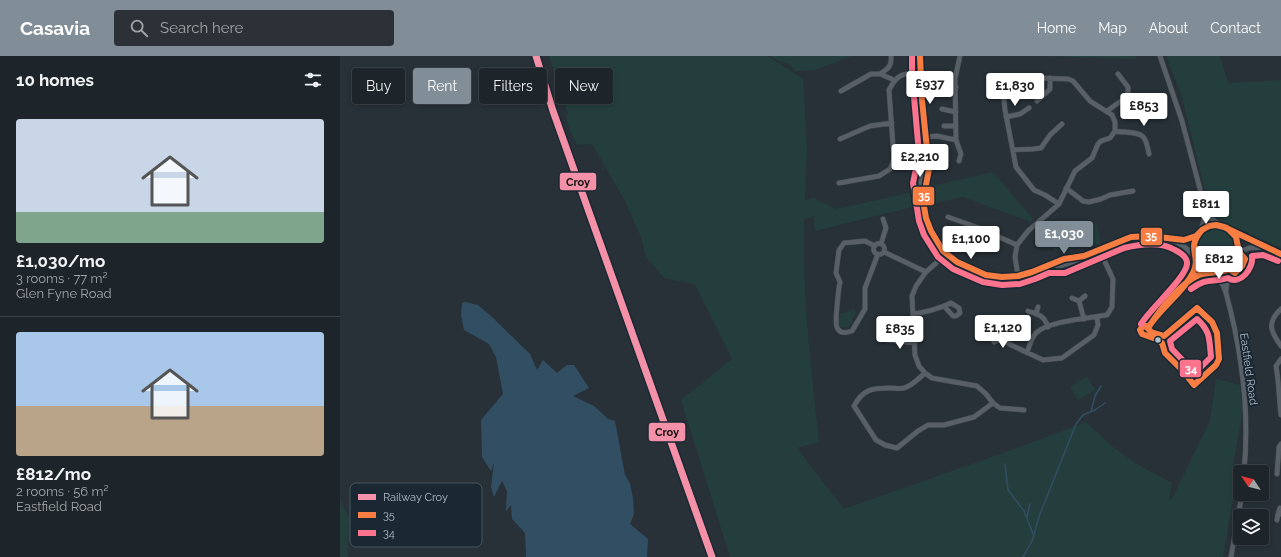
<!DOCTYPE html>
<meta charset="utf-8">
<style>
:root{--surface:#1e252a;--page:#2b3136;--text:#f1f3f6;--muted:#a1a5a8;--line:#3c4247;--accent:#818d97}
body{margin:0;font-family:Raleway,sans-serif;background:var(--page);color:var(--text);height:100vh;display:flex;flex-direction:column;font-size:15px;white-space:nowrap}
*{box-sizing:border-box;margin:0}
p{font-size:13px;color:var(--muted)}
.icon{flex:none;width:22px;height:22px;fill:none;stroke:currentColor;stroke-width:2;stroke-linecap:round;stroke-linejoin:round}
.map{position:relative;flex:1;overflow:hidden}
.drawer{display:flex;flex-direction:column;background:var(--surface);width:340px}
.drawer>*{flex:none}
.guide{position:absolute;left:12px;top:12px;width:380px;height:36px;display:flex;gap:8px}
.needle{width:26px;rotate:305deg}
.fabs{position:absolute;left:893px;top:409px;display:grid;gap:8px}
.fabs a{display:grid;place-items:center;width:36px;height:36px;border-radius:4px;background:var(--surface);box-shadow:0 2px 6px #0003,0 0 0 1px var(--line);font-size:20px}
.price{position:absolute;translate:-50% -34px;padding:0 9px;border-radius:4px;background:#fff;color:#222;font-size:13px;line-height:26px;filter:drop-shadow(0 1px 2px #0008)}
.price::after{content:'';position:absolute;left:50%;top:24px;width:12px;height:9px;margin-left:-6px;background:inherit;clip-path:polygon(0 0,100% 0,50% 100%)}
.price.active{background:var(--accent);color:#fff}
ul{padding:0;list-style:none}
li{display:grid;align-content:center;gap:8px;height:212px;padding:0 16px}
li+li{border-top:1px solid var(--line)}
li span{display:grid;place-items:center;height:124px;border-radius:4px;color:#555}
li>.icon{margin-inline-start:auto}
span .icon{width:72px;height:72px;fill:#fffc;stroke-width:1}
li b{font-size:17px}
h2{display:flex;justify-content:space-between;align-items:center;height:48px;padding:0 16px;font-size:17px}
.chip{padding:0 14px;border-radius:4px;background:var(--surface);box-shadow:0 2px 6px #0003,0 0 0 1px var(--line);font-size:14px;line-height:36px}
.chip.active{background:var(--accent);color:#fff}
header{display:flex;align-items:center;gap:24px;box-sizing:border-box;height:56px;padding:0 20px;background:var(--accent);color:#fff}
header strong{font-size:19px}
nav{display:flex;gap:22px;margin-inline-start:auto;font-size:14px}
.search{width:280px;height:36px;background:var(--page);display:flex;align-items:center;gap:10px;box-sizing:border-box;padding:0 14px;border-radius:4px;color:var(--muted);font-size:15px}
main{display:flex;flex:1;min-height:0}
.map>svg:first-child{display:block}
</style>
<header>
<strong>Casavia</strong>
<div class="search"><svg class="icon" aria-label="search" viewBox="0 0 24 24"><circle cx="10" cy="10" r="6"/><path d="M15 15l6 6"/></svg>Search here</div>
<nav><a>Home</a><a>Map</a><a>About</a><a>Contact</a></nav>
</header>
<main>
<section class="drawer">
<h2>10 homes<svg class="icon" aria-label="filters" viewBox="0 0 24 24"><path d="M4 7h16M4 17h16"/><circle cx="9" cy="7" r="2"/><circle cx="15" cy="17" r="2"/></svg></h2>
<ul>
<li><span style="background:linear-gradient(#c9d6e8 75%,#7fa58c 0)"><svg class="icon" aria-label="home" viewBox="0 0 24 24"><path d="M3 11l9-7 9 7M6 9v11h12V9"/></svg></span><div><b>£1,030/mo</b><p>3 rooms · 77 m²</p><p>Glen Fyne Road</p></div></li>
<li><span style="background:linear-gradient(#a9c7e8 60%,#b9a48a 0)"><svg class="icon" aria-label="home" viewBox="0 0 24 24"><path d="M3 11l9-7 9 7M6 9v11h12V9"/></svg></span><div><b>£812/mo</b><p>2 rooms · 56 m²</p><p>Eastfield Road</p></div></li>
</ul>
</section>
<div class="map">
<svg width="941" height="501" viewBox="0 0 941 501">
<rect width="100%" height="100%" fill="#283138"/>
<path fill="#243e3e" d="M209 0H427L463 23 467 91 465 144 474 142 496 153 573 136 572 151 475 175 474 160 464 163C462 238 471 312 479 386L457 392 504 453 677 392 746 366 773 391 795 407 832 427 829 442 832 443 870 365 876 323 900 329 902 355 901 365 892 416 894 437 883 501H390L341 344 392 303 355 228 324 222 306 201 301 181 285 145 252 88 237 89C234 80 223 65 228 57Z
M430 0H512L474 14 455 15C448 3 441 9 430 0Z
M700 0H795L797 3Z
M826 0H880L888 27 941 24V192L875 162 869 152 842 41Z
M678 36a7 7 0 1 1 14 0a7 7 0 1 1-14 0Z
M653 116 693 163 691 166 623 141 591 148 596 129Z
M757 167 760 188 716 195 709 182 710 173 729 174Z
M857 192a19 19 0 1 1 38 0a19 19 0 1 1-38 0Z
M514 253 516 257 512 263V268L508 271H501L498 266 500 258Z
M747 320 755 334 738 344 730 331Z
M0 443 11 466 9 468 8 501H0Z"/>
<path fill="#324e63" d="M125 246 138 249 153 262 190 298 197 314 203 304 217 317 227 309H234L249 332 233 340 254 350 268 363 275 365 285 419 290 427 293 442 294 458 290 468 308 483 307 501H186L185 477 172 463 171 449 166 455 167 435 162 425 154 441 151 431 154 407 151 415 142 401 141 364 163 338 156 301 149 288 124 274 121 259 122 247Z"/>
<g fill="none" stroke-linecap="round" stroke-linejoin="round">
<path stroke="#324e63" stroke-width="1.5" d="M751 356 755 340 761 330
M665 408 668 434 684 455 694 480
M687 461 690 448
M683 501 692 485 700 458 736 368 743 359 755 354 765 347"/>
<defs>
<path id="minor" d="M580 0 582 44 589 113 584 139
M820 0 842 65 865 152 870 162 884 171
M540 18C548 13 552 10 551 0
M599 32 616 31
M501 35 531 18H540L554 24
M697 45 710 33V22
M602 53 616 56
M767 55 788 40V31L778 18
M666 61 680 58 689 52
M604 70H616
M775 75C783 77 800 75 804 82 807 86 808 93 809 98
M585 81 597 80 616 84
M500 83 530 70 552 67
M673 94 693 93 701 92 710 79 722 68
M587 99 581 126 586 162 591 175 603 195 617 206 646 219 662 221 678 220 692 216 724 203 744 200
M619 105 621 98 616 84 615 23 620 0
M499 127 539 120 550 113 554 103 549 34C557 18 563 17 580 17
M726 132 743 145 749 146 761 143 770 139 793 135
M608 161 639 172 677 189
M853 193a23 23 0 1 1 46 0a23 23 0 1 1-46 0Z
M860 175 863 168 865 153
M892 175 941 198
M837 184H847L856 180
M533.5 193a5.5 5.5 0 1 1 11 0a5.5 5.5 0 1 1-11 0Z
M541 188 546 172 543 163
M535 190 525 185 504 187 499 194 496 217 500 226C498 235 498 242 497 251 496 263 492 282 512 275L525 253V232L538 198
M544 196 586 216
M899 196 909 192 923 191
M606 198 586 216 576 230 572 240 575 299 579 310 585 317 592 322 637 330 646 338 653 347 660 352 684 354
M711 209C714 209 719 210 723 209 737 206 757 193 771 187 786 181 801 179 817 181 833 183 843 187 854 200
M871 216 883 229 886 237C902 296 910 355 904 416
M678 220 675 201 677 189 688 175 719 148 735 115 752 102 758 88 761 85 770 82 775 75V66L772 59 750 45 733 25 728 23 672 21 664 29 663 35 665 54 676 111 694 134 705 139 719 148
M848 224 855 212 856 204
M886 235 889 213
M732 242 739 245 744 263
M739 245 745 240
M941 253C926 267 931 276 941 290
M688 255C699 259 704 259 708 271
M573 258C588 256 598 253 611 247L619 252 620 257 616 260H613L604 250
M696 258 698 251
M799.5 274a4.5 4.5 0 1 1 9 0a4.5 4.5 0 1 1-9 0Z
M808 272 812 265C829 247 843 223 869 216
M661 275V283L671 289 703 304 722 302 754 279 758 269 757 261
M547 284 575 287
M654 286 661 283
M687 297C689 291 691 282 696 277 708 265 750 262 767 259L772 251 773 223 759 193
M941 303 936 310C939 327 939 342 941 359
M585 317C578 323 572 330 564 332 560 333 555 332 551 332 532 332 523 333 514 350L536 384 545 389 557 392 578 375 588 369H604L634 361 653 347
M937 418 939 391 941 388
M940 452 938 458H941
M937 464 938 458
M891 501 902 438"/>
</defs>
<use href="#minor" stroke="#464d52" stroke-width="5.5"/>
<use href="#minor" stroke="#585f66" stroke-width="4.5"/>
<defs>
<path id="bus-1" d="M580 0 582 44 589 113 583 145 586 162 591 175 603 195 617 206 646 219 662 221 678 220 692 216 724 203 744 200 791 181 810 180 844 184 856 180 862 174 869 170 876 169 884 171 941 198
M857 252 872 266 877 277 879 303 876 309 854 329 843 315 825 297 822 287 816 283 802 278 800 274 802 271 806 270 811 276 824 280Z
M808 272C819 255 840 227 859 219 869 215 879 218 889 213L895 217 902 210 905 203 899 196 896 181 887 172
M808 272C820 252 842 238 853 217 862 199 845 193 862 174"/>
<path id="bus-2" d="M572 0V18L579 98 573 127 579 165 584 179 598 201 613 213 643 226 662 229 680 228 695 223 709 217H725L784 192C800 188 820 185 835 194 839 196 847 201 847 207 848 220 809 254 801 268
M851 233C867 221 872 227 888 222 900 230 914 212 912 200L923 199 938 205
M857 263C871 276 869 283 871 301L855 317 832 293 830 285Z"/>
</defs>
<use href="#bus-1" stroke="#1a2833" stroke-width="9"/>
<use href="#bus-2" stroke="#1a2833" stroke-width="9"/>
<use href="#bus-1" stroke="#f77d43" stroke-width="6"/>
<use href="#bus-2" stroke="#fc738d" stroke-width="6"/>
<defs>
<path id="rail-1" d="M196 0 213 55 372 501"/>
</defs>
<use href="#rail-1" stroke="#1a2833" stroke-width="10"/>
<use href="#rail-1" stroke="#f491a8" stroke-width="7"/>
</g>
<circle fill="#b1beca" stroke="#1a2833" stroke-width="1.5" cx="818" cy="284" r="3.5"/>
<g text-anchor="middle" stroke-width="4" stroke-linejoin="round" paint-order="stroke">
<g font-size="11" fill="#b1beca" stroke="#1a2833">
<text transform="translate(909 313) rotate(82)" y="4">Eastfield Road</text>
</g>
</g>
<rect x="10" y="427" width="132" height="64" rx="6" fill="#1a2833" stroke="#475560" stroke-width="1"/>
<rect x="18" y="438" width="18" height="6" fill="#f491a8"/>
<rect x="18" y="456" width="18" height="6" fill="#f77d43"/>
<rect x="18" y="474" width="18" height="6" fill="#fc738d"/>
<g font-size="11" fill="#b1beca">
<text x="43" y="445">Railway Croy</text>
<text x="43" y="463">35</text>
<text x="43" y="481">34</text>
</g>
<g stroke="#1a2833" stroke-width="1.5">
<rect x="219" y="116" width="38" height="19" rx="4" fill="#f491a8"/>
<rect x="572" y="130" width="23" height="20" rx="4" fill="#f77d43"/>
<rect x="800" y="171" width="23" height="19" rx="4" fill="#f77d43"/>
<rect x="839" y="303" width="23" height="19" rx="4" fill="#fc738d"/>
<rect x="308" y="366" width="38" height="20" rx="4" fill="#f491a8"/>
</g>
<g font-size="11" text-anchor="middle" font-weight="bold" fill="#fff">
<text x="584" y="144">35</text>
<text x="811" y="184">35</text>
<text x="851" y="317">34</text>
</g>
<g font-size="11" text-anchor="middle" font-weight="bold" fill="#111">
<text x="238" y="130">Croy</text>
<text x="327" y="380">Croy</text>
</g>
</svg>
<div class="fabs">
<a><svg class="needle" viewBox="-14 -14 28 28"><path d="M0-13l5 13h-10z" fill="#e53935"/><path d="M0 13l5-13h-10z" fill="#a1a5a8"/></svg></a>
<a><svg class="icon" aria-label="layers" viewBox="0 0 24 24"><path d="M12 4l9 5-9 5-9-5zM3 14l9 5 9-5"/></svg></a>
</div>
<b class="price" style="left:590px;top:49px">£937</b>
<b class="price" style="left:675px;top:51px">£1,830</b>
<b class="price" style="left:804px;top:71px">£853</b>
<b class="price" style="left:580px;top:122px">£2,210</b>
<b class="price" style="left:866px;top:169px">£811</b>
<b class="price active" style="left:724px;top:199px">£1,030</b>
<b class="price" style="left:631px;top:204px">£1,100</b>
<b class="price" style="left:879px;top:224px">£812</b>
<b class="price" style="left:663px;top:293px">£1,120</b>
<b class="price" style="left:560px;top:294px">£835</b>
<div class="guide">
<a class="chip">Buy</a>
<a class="chip active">Rent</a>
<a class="chip">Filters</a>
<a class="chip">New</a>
</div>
</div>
</main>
